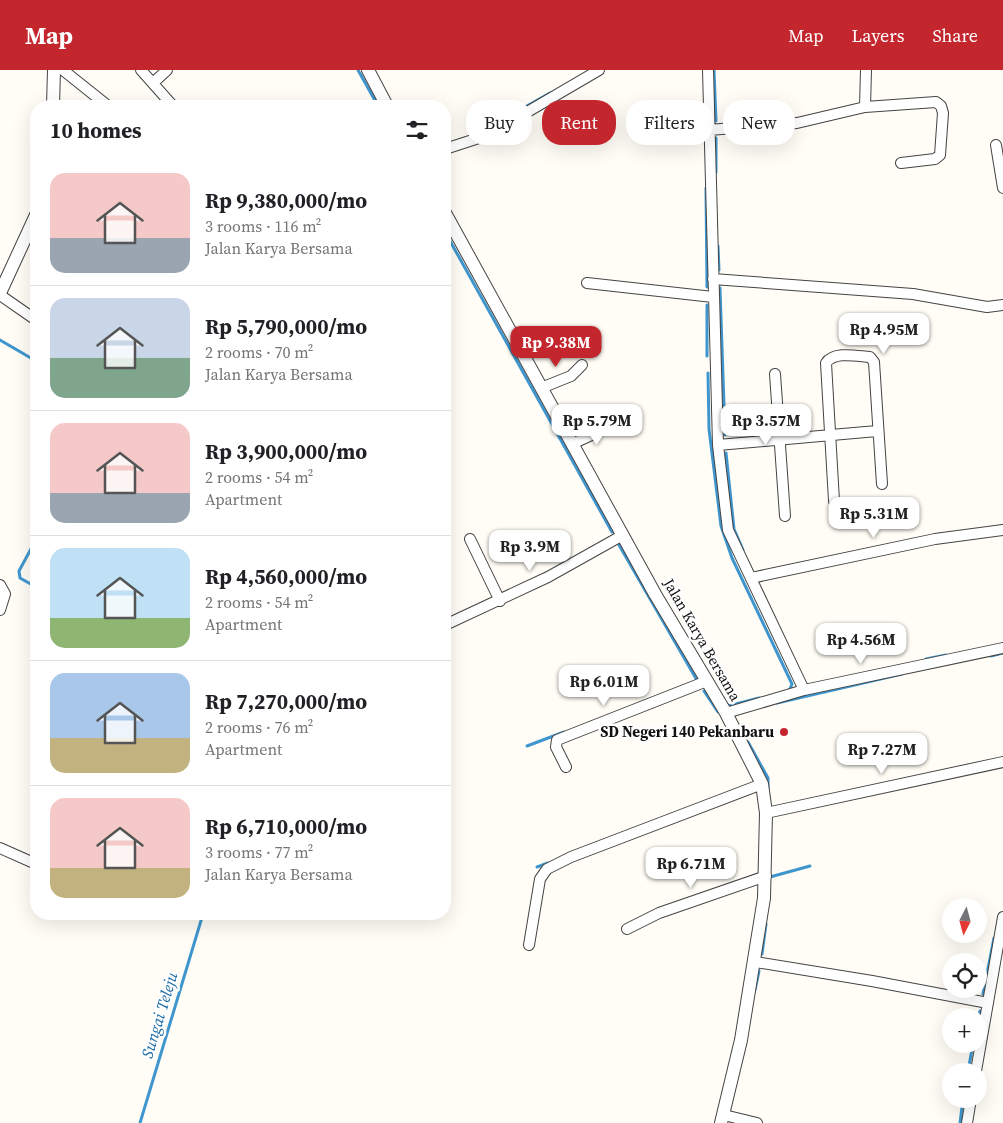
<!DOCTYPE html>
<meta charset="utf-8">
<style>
:root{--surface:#fff;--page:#f6f6f6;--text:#202124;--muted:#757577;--line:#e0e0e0;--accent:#c4262e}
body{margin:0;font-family:"Source Serif 4",serif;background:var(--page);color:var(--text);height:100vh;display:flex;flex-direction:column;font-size:19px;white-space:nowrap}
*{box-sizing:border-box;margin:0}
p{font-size:16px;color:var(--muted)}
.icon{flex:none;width:28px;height:28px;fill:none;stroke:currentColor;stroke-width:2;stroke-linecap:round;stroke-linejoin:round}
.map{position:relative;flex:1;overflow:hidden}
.details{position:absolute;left:30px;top:30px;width:421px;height:820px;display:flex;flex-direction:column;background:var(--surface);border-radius:20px;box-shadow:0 5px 20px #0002}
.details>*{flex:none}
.guide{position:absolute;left:466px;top:30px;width:461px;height:45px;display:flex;gap:10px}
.needle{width:32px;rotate:186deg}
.fabs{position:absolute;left:942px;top:828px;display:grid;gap:10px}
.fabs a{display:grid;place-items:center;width:45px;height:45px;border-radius:50%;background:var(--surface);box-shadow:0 5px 20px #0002;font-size:25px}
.price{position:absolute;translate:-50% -42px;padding:0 11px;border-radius:10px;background:#fff;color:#222;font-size:16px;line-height:32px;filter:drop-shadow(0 1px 2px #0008)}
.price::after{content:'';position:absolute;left:50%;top:30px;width:15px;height:11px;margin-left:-8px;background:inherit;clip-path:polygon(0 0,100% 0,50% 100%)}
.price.selected{background:var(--accent);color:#fff}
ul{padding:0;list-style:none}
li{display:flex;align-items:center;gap:15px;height:125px;padding:0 20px}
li+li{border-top:1px solid var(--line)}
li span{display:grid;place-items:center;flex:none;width:140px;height:100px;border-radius:15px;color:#555}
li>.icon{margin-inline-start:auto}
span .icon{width:60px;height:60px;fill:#fffc;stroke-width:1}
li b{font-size:21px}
h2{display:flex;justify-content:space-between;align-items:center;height:60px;padding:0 20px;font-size:21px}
.tag{padding:0 18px;border-radius:20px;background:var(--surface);box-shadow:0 5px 20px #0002;font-size:18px;line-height:45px}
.tag.selected{background:var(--accent);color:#fff}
header{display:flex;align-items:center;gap:30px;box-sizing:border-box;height:70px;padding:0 25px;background:var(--accent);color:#fff}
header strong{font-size:24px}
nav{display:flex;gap:28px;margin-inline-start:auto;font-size:18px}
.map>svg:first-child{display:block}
</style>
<header>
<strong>Map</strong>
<nav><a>Map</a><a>Layers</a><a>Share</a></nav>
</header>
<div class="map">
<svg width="1003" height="1053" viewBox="0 0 1003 1053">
<rect width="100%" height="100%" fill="#fffdf5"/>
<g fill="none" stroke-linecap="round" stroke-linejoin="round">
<path stroke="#3f96cf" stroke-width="3" d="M358 0 378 36
M714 0 716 51
M479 63 550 23
M716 102V68
M706 118 707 217
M445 162 612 462
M718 176 719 200
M720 218 725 365
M707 235V286
M0 270 36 291
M708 303 709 359 721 456 732 488 792 614 789 621
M726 383 734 459 743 480
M36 453 32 477 19 501 20 508 36 517
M619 475 698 612
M991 586 1003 583
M926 589 946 585
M704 621 718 642
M777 633 902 604
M727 634 728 636 759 628
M748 672 768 708V718
M527 676 564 662
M537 797 548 793
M770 807 810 796
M762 884 766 854
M755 920 759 901
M983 924 994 868
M979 946 980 941
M968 1001 973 974
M140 1053 203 844
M960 1053 963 1029"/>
<defs>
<path id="minor" d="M63 0 108 36
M141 0 173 36
M708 0 718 375 728 460 804 620
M153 13 167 0
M865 37 866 0
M709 60 797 53 865 37 936 32 941 36 943 43 940 85 935 89 901 93
M996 75 1003 118
M445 79 488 65 599 0
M713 209 913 224 987 237 1003 235
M587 213 713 227
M0 225 36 250
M775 304 785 446
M541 318 571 306 582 295
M572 374 613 355
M718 375 877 361
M834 431 826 293C834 281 856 286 870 287L874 292 882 414
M470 469 500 531
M751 508 935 469 1003 460
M0 515 5 524 0 540
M445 555 548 507 623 465
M726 643 804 620 1003 578
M566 697 556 677 557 670 707 611
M766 743 1003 692
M0 778 36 794
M627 859 659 843 766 806
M529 875 540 809 547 799 571 787 762 714
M756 892 872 911 988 933
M976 1001 1003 847
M724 1045 757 1053
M967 1053 971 1029"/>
<path id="tertiary" d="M368 0 387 36
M53 36 54 0
M445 143 655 524 726 643 762 714 766 743 764 828 741 970 721 1053
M0 223 36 145"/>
</defs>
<use href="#minor" stroke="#444" stroke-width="12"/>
<use href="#tertiary" stroke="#444" stroke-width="14"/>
<use href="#minor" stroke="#fff" stroke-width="10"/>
<use href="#tertiary" stroke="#fff" stroke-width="12"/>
</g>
<circle fill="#c4262e" stroke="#fff" stroke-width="2" cx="784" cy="662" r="5"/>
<g text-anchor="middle" stroke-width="5" stroke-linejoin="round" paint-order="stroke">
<g font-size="15" fill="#111" stroke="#fff">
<text transform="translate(702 570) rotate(60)" y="5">Jalan Karya Bersama</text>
</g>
<g font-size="15" font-weight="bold" fill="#111" stroke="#fff" text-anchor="end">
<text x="774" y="667">SD Negeri 140 Pekanbaru</text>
</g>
<g font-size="16" font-style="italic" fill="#1768a6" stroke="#fff">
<text transform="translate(159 945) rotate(-73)" y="6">Sungai Teleju</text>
</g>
</g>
</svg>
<div class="fabs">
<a><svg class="needle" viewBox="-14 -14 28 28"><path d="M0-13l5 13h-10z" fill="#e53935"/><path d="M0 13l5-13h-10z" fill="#757577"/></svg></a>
<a><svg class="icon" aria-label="locate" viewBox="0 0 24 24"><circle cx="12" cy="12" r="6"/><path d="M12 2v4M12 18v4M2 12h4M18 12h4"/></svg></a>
<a>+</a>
<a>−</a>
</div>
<b class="price" style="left:884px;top:285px">Rp 4.95M</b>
<b class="price selected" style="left:556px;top:298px">Rp 9.38M</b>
<b class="price" style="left:597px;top:376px">Rp 5.79M</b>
<b class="price" style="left:766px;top:376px">Rp 3.57M</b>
<b class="price" style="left:874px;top:469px">Rp 5.31M</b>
<b class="price" style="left:530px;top:502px">Rp 3.9M</b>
<b class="price" style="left:861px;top:595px">Rp 4.56M</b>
<b class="price" style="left:604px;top:637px">Rp 6.01M</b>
<b class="price" style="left:882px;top:705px">Rp 7.27M</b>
<b class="price" style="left:691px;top:819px">Rp 6.71M</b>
<div class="guide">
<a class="tag">Buy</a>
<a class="tag selected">Rent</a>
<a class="tag">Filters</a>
<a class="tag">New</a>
</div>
<section class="details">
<h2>10 homes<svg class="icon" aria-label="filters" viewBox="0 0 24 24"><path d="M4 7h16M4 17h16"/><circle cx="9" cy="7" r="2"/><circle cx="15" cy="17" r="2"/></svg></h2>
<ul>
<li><span style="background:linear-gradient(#f6c9c9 65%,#9aa5b1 0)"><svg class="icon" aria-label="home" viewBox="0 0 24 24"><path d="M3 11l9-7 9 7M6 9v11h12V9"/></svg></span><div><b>Rp 9,380,000/mo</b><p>3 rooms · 116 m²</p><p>Jalan Karya Bersama</p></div></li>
<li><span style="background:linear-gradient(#c9d6e8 60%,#7fa58c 0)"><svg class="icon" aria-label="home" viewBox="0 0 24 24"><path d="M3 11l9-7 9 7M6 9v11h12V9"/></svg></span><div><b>Rp 5,790,000/mo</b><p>2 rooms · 70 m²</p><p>Jalan Karya Bersama</p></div></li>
<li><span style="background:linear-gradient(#f6c9c9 70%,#9aa5b1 0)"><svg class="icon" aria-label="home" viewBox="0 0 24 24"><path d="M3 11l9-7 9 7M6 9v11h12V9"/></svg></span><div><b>Rp 3,900,000/mo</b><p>2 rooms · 54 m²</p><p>Apartment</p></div></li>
<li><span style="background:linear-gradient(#bfe0f5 70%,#8fb573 0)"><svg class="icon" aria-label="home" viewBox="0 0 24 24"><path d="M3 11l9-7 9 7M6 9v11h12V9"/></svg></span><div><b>Rp 4,560,000/mo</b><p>2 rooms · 54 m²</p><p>Apartment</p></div></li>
<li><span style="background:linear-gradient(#a9c7e8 65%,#c2b280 0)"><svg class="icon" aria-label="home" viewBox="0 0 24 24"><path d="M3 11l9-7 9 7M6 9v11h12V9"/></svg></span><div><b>Rp 7,270,000/mo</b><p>2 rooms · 76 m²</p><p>Apartment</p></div></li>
<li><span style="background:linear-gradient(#f6c9c9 70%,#c2b280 0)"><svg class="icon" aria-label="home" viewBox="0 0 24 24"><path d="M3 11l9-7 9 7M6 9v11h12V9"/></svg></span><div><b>Rp 6,710,000/mo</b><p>3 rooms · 77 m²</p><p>Jalan Karya Bersama</p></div></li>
</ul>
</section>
</div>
